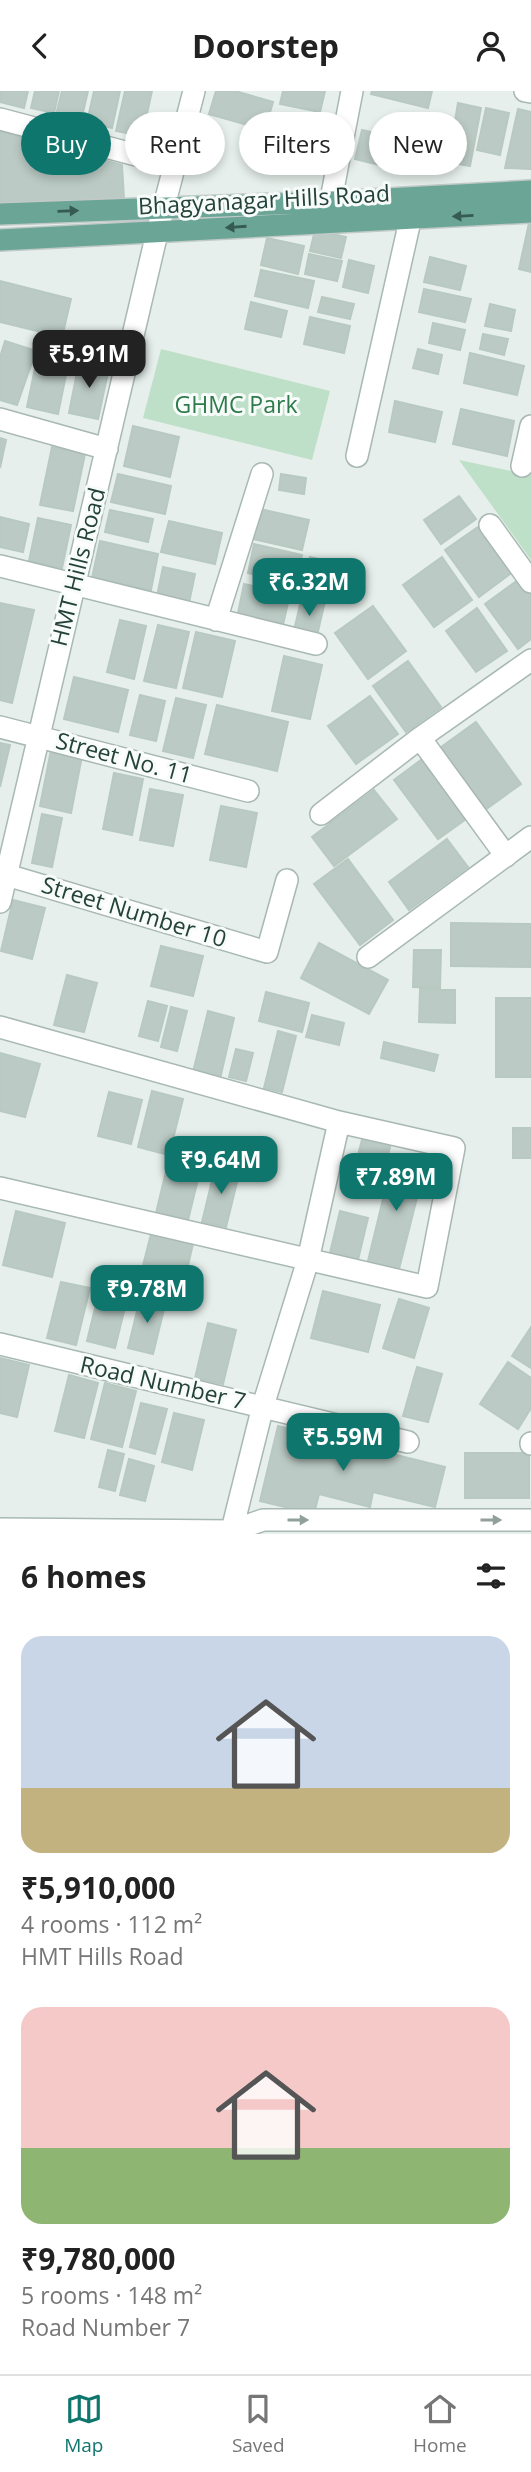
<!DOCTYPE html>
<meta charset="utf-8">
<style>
:root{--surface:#fff;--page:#f6f6f6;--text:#222;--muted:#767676;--line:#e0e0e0;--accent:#0f766e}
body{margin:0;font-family:"Open Sans",sans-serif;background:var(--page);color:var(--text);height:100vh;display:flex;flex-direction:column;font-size:26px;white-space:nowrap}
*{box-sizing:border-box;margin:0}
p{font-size:23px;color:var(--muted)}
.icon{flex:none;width:38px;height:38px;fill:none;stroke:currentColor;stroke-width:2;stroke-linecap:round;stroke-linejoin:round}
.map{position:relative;height:1443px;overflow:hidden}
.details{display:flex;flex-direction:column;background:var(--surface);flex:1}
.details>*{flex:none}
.guide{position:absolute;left:21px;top:21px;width:490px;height:63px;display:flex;gap:14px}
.price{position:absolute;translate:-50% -60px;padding:0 16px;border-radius:14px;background:var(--accent);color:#fff;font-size:23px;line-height:46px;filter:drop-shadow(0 2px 4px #0008)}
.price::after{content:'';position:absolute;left:50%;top:42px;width:21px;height:16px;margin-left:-10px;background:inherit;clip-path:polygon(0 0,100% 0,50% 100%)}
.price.active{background:#222;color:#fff}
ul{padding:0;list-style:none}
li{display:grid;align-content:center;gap:14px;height:371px;padding:0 21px}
li span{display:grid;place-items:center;height:217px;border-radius:21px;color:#555}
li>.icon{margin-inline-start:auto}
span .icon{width:126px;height:126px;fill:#fffc;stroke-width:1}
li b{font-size:30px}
h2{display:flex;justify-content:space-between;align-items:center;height:84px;padding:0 21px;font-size:30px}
.pill{padding:0 24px;border-radius:32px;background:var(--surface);box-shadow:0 4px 10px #0003;font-size:24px;line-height:63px}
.pill.active{background:var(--accent);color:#fff}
header{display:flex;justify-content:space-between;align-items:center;height:91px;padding:0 21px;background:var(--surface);font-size:32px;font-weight:700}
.dock{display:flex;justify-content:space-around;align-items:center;height:98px;border-top:2px solid var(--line);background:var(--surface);font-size:19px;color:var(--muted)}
.dock a{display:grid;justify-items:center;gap:4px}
.dock .active{color:var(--accent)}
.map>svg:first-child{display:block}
</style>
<header><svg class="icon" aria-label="back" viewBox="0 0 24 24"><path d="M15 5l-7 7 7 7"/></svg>Doorstep<svg class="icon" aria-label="person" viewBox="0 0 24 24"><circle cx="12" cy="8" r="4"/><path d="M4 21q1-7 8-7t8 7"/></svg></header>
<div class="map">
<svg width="531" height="1443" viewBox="0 0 531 1443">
<rect width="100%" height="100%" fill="#e6efeb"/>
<path fill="#bfe0c8" d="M161 258 330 300 312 369 143 327Z
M459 369 531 384V469Z"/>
<path fill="#bbcac4" stroke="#b8c9c2" stroke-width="2" d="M1 0H28L24 17 0 11Z
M35 0H59L54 22 31 17Z
M62 0H88L81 30 56 24Z
M94 0H120L112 37 87 31Z
M125 0H152L142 45 116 40Z
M216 0H235L273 11 265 39 209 23Z
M283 0H325L320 21 280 13Z
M372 0H432L428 17 371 3Z
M458 12 481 17 470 75 448 71Z
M486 17 509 22 500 64 477 59Z
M518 18 531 21V78L505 77Z
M362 39 411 50 404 80 355 68Z
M0 41 122 74 124 108 0 111Z
M272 51 300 58 294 82 266 75Z
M529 132H531V181L519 178Z
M315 139 346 146 341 167 310 160Z
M267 147 304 155 298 183 261 174Z
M309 163 342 170 337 190 305 183Z
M430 166 466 175 460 199 424 191Z
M349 169 374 175 368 202 343 196Z
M261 179 314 190 308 217 255 205Z
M0 190 71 208 62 246 0 231Z
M424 198 471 208 465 231 419 221Z
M322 206 354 213 350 228 318 221Z
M251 211 287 220 281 246 245 238Z
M490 213 515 219 511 240 485 235Z
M310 226 350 235 344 262 304 253Z
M433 232 465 239 460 259 429 252Z
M483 243 508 248 504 264 480 258Z
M5 250 36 260 17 314 0 309V266Z
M39 258 70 264 58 323 27 316Z
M418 258 442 264 438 283 413 277Z
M470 262 524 275 517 304 464 292Z
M79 271 109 277 98 328 69 322Z
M395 310 442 321 435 351 389 341Z
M461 318 514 330 507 365 453 353Z
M133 335 179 346 170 386 124 375Z
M0 347 6 349 0 377Z
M52 356 85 363 73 420 40 414Z
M118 383 171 395 165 423 111 411Z
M281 383 306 387 304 403 279 399Z
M459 405 476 428 441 453 424 429Z
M260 418 309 429 302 459 253 448Z
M110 419 153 428 148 451 105 441Z
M0 426 29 433 23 461 0 456Z
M38 427 71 434 62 477 29 470Z
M169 430 222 442 215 473 161 461Z
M481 434 514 480 479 506 445 459Z
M100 450 158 463 151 499 92 487Z
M254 453 302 464 295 493 248 482Z
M310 466 350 475 343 508 303 499Z
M442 466 472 509 434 536 403 494Z
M163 476 195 483 189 512 157 505Z
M522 486 531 498V548L518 558 485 513Z
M244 493 290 503 282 538 237 527Z
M302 505 325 510 316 549 293 544Z
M0 512 34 519 12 612 0 609Z
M373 515 406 560 368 588 335 542Z
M477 517 507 560 476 581 446 540Z
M120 529 146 535 134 588 107 581Z
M158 534 189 541 176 597 144 590Z
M196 541 235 550 222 606 183 597Z
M284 565 322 574 310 628 272 620Z
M408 570 441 616 406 641 373 595Z
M74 586 128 599 118 641 64 628Z
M140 604 165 610 156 650 130 644Z
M370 605 398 643 356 673 328 635Z
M176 607 206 614 193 667 163 660Z
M217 614 288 631 277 680 205 663Z
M476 631 521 693 482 721 437 659Z
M0 652 10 654 0 696Z
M51 659 82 665 71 722 40 715Z
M425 666 469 726 438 748 394 689Z
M114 682 143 688 132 744 103 738Z
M150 698 183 704 173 755 140 749Z
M374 699 397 728 334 775 312 746Z
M221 715 257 722 246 776 210 769Z
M42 723 62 727 52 776 32 772Z
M447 748 468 776 409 819 389 791Z
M348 768 393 829 360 854 314 793Z
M13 809 45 817 32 868 1 860Z
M451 832 531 833 530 876 451 875Z
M319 852 388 889 369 923 301 887Z
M161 855 203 865 193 905 151 895Z
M414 859H441L440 897 413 896Z
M67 884 97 892 84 941 54 934Z
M420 898 455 899V932L419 931Z
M266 901 309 912 302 941 259 930Z
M496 907H531V986H496Z
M148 910 167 915 158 950 139 945Z
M171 916 187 920 177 960 161 956Z
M208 920 234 927 220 988 193 981Z
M312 924 344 932 339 954 306 946Z
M278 940 296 945 282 1001 264 997Z
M384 951 438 964 434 980 381 967Z
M236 958 253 962 246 990 229 986Z
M0 962 40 973 25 1026 0 1020Z
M152 1000 183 1008 169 1064 138 1056Z
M109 1001 142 1009 131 1053 98 1045Z
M513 1037H531V1067H513Z
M363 1045 391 1052 378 1105 349 1098Z
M394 1063 426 1071 398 1182 367 1174Z
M169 1068 201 1076 188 1129 156 1122Z
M216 1073 240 1079 226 1136 202 1131Z
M16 1120 65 1132 52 1186 3 1174Z
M340 1120 368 1127 357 1173 329 1166Z
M151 1143 193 1153 180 1208 137 1198Z
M61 1191 90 1197 76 1254 47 1247Z
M100 1197 128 1204 115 1257 87 1250Z
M323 1200 380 1214 368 1261 311 1247Z
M141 1204 166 1210 153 1263 128 1257Z
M399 1208 429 1217 414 1267 383 1257Z
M208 1232 236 1239 223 1293 195 1287Z
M531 1236V1277L512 1265Z
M0 1267 29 1274 17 1326 0 1322Z
M508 1271 531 1287V1317L518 1338 480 1313Z
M417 1276 442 1283 428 1331 403 1325Z
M69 1284 98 1292 84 1347 55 1340Z
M105 1292 136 1300 122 1356 91 1348Z
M141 1312 167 1318 155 1363 130 1356Z
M174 1322 204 1329 192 1379 162 1371Z
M278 1335 445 1376 435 1416 373 1401 370 1416 319 1403 314 1423 260 1410Z
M108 1359 124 1363 115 1400 99 1396Z
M465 1362H529V1407H465Z
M129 1368 154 1375 145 1410 120 1404Z"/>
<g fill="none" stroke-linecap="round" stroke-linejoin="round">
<defs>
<path id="minor" d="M525 0 531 1
M0 28 174 74
M327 129 352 0
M0 328 107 358
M357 365 414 112
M522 375 531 335
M490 434 531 491
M0 475 316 553
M216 529 262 383
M0 636 248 700
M420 647 506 765
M321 723 420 647 531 569
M0 782 267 861 287 789
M0 811 157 142 194 0
M368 866 531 746
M0 936 339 1031 454 1057 427 1196 0 1097
M0 1253 408 1351
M531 1353V1352
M0 1438 232 1440 243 1443
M232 1440 263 1429H531
M231 1443 263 1315 308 1169 339 1031"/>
<path id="major" d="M0 123 331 111 531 100
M0 149 531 121"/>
</defs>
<use href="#minor" stroke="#a8b8b2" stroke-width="24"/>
<use href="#major" stroke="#c2cac8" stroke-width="24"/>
<use href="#minor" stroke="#fff" stroke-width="21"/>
<use href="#major" stroke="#6aa596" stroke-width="21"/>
</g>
<defs><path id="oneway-solid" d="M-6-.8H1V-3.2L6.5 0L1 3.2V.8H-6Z" transform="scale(1.75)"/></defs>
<g fill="#365b51">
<use href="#oneway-solid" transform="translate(68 120) rotate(-2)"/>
<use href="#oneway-solid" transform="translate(463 125) rotate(177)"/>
<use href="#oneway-solid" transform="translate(236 136) rotate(176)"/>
</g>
<g fill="#92a09c">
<use href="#oneway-solid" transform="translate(298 1429)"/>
<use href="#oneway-solid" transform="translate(491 1429)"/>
</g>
<g text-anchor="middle" stroke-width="6" stroke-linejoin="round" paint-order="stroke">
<g font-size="23" fill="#24423a" stroke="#f7fbf9">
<text transform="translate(264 109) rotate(-3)" y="8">Bhagyanagar Hills Road</text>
<text transform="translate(78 476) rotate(-76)" y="8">HMT Hills Road</text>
<text transform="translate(124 667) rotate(15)" y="8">Street No. 11</text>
<text transform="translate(134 821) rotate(17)" y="8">Street Number 10</text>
<text transform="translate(163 1292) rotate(13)" y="8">Road Number 7</text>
</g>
<g font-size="23" fill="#2d7a4b" stroke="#f7fbf9">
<text x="236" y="322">GHMC Park</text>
</g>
</g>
</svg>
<b class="price active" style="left:89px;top:299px">₹5.91M</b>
<b class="price" style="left:309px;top:527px">₹6.32M</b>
<b class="price" style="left:221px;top:1105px">₹9.64M</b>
<b class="price" style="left:396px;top:1122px">₹7.89M</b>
<b class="price" style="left:147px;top:1234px">₹9.78M</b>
<b class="price" style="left:343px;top:1382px">₹5.59M</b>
<div class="guide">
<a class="pill active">Buy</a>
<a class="pill">Rent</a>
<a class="pill">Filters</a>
<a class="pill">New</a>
</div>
</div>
<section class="details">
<h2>6 homes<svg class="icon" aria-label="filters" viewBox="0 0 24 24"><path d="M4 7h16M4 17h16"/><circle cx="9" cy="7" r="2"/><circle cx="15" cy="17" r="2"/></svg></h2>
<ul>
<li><span style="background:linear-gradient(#c9d6e8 70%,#c2b280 0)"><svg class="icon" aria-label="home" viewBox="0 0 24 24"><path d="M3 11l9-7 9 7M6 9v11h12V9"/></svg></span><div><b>₹5,910,000</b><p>4 rooms · 112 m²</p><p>HMT Hills Road</p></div></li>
<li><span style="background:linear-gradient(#f6c9c9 65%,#8fb573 0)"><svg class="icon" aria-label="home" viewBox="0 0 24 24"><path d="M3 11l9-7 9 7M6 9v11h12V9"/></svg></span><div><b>₹9,780,000</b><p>5 rooms · 148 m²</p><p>Road Number 7</p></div></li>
</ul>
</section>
<nav class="dock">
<a class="active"><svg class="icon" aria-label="map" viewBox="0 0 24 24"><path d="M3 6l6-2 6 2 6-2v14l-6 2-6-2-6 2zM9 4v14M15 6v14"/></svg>Map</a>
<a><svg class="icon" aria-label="saved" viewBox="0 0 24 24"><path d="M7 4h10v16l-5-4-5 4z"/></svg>Saved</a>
<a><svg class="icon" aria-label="home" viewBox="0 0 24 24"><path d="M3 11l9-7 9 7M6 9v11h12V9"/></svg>Home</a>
</nav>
